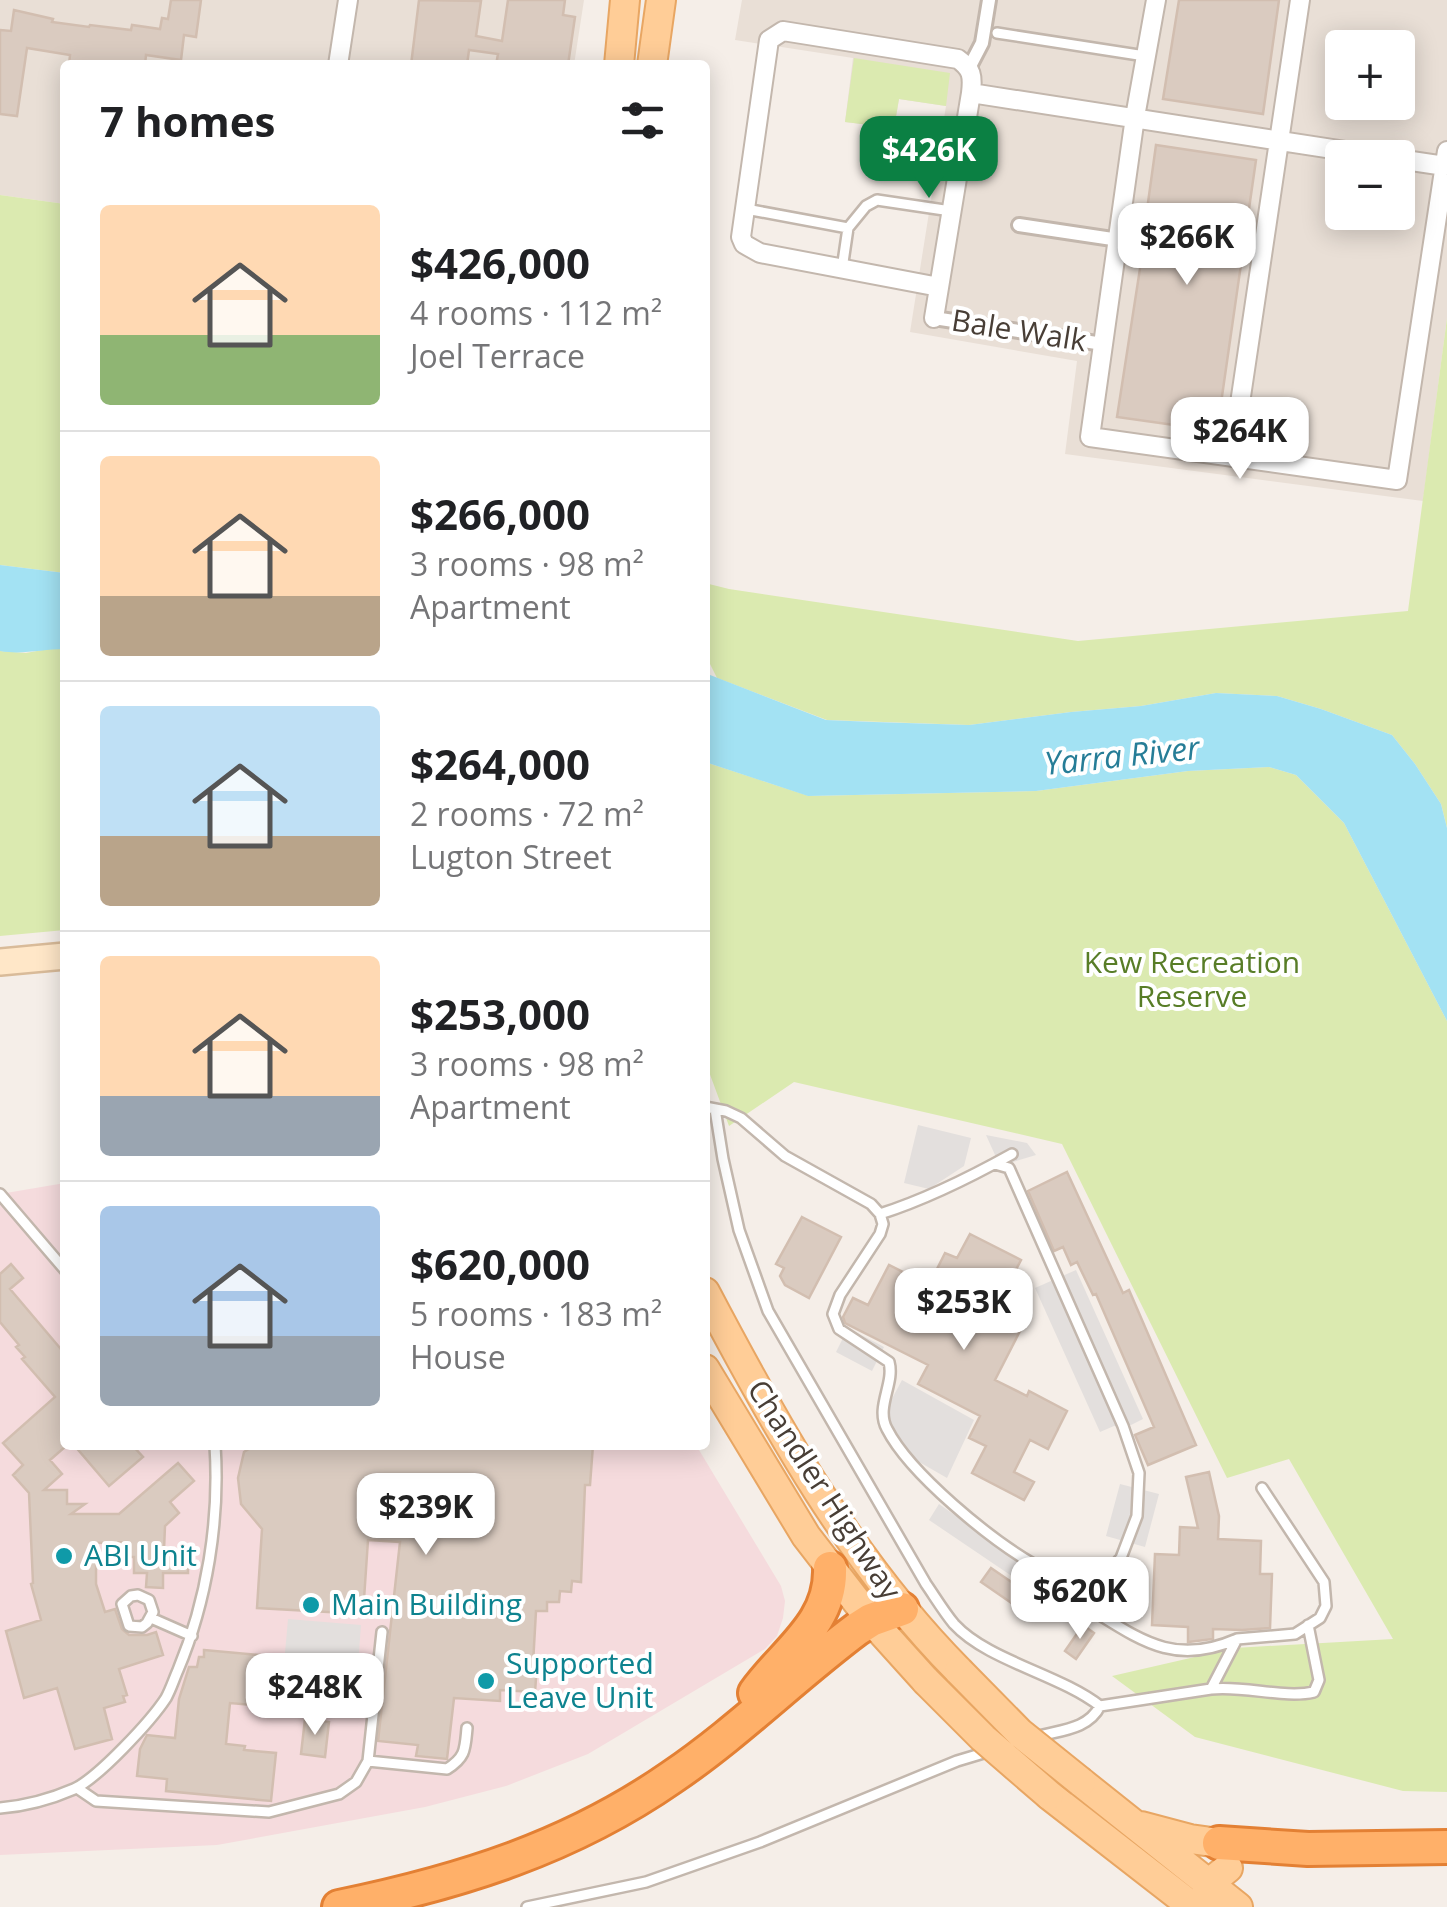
<!DOCTYPE html>
<meta charset="utf-8">
<style>
:root{--surface:#fff;--page:#f2f2f2;--text:#202124;--muted:#757577;--line:#e0e0e0;--accent:#0b8043}
body{margin:0;font-family:"Open Sans",sans-serif;background:var(--page);color:var(--text);height:100vh;display:flex;flex-direction:column;font-size:38px;white-space:nowrap}
*{box-sizing:border-box;margin:0}
p{font-size:32px;color:var(--muted)}
.icon{flex:none;width:55px;height:55px;fill:none;stroke:currentColor;stroke-width:2;stroke-linecap:round;stroke-linejoin:round}
.map{position:relative;flex:1;overflow:hidden}
.details{position:absolute;left:60px;top:60px;width:650px;height:1390px;display:flex;flex-direction:column;background:var(--surface);border-radius:10px;box-shadow:0 5px 25px #0003}
.details>*{flex:none}
.tools{position:absolute;left:1325px;top:30px;display:grid;gap:20px}
.tools a{display:grid;place-items:center;width:90px;height:90px;border-radius:10px;background:var(--surface);box-shadow:0 5px 25px #0003;font-size:50px}
.price{position:absolute;translate:-50% -85px;padding:0 22px;border-radius:20px;background:#fff;color:#222;font-size:32px;line-height:65px;filter:drop-shadow(0 2px 5px #0008)}
.price::after{content:'';position:absolute;left:50%;top:60px;width:30px;height:22px;margin-left:-15px;background:inherit;clip-path:polygon(0 0,100% 0,50% 100%)}
.price.active{background:var(--accent);color:#fff}
ul{padding:0;list-style:none}
li{display:flex;align-items:center;gap:30px;height:250px;padding:0 40px}
li+li{border-top:2px solid var(--line)}
li span{display:grid;place-items:center;flex:none;width:280px;height:200px;border-radius:10px;color:#555}
li>.icon{margin-inline-start:auto}
span .icon{width:120px;height:120px;fill:#fffc;stroke-width:1}
li b{font-size:42px}
h2{display:flex;justify-content:space-between;align-items:center;height:120px;padding:0 40px;font-size:42px}
.map>svg:first-child{display:block}
</style>
<div class="map">
<svg width="1447" height="1907" viewBox="0 0 1447 1907">
<rect width="100%" height="100%" fill="#f5eee8"/>
<path fill="#e9dfd6" fill-rule="evenodd" d="M0 0H584L574 65H65V204L0 195Z
M742 0H1447V318L1423 501 1065 454 1077 361 910 332 946 106 899 99 894 128 845 122 853 58 735 40ZM1342 48H1398V102H1342ZM1342 158H1398V212H1342Z"/>
<path fill="#f5dbdd" d="M65 1183V1445H696L781 1586 785 1601 783 1618 777 1636 765 1649 588 1754 506 1786 425 1807 217 1845 0 1855V1194Z"/>
<path fill="#dbeab0" d="M854 58 950 73 946 106 899 99 894 128 845 122Z
M0 195 65 204V573L0 565Z
M1447 318V828L1441 804 1415 764 1392 735 1321 709 1277 696 1216 693 1141 706 1071 712 969 725 827 720 717 678 705 654V583L729 589 1078 641 1408 611Z
M48 649H65V930L0 936V651L26 653Z
M705 762 809 796 1036 791 1188 771 1269 767 1296 775 1344 823 1447 1021V1792L1403 1791 1195 1737 1112 1676 1234 1648 1393 1639 1289 1459 1227 1478 1062 1144 794 1082 729 1126 705 1061Z"/>
<path fill="#e3dfdd" d="M918 1125 971 1138 964 1166 929 1189 904 1183Z
M986 1135 1027 1143 1036 1155 1000 1166Z
M1076 1270 1143 1419 1131 1425 1114 1426 1100 1432 1035 1288Z
M848 1328 884 1347 872 1371 836 1352Z
M902 1380 974 1420 947 1478 914 1459 891 1424 887 1408Z
M1120 1484 1159 1494 1145 1547 1106 1536Z
M939 1504 1047 1580 1037 1593 929 1520Z
M288 1619 361 1625 358 1666 331 1664 330 1668 284 1664Z"/>
<path fill="#a3e2f3" d="M0 565 65 573V649C43 649 22 655 0 651Z
M705 673 826 720 874 722 969 725 1071 712 1141 706 1216 693 1277 696 1321 709 1392 735 1415 764 1441 804 1447 828V1021L1344 823 1296 775 1269 767 1188 771 1036 791 808 796 705 762Z"/>
<path fill="#dacbc0" stroke="#d2beb0" stroke-width="2.5" d="M171 0H201L196 37 184 35 181 60 146 55 145 65H69L70 55 27 48 17 116 0 114V30L11 31 14 10 53 19 52 22 89 27 90 25 131 30 132 25 160 29 162 18 168 19Z
M419 0 481 1 476 36 502 41 508 0H565L563 15 575 17 568 65H496L498 54 469 50 467 65H411Z
M1179 0H1279L1263 114 1163 99Z
M1156 145 1256 160 1217 431 1117 417 1148 217H1146Z
M1067 1172 1123 1293 1129 1290 1196 1445 1148 1465 1135 1435 1154 1427 1096 1294 1093 1295 1077 1262 1071 1265 1063 1247 1054 1251 1028 1191Z
M802 1217 841 1237 809 1298 785 1285 780 1276 784 1268 776 1264Z
M970 1234 1021 1260 1009 1283 996 1276 978 1310 1020 1331 995 1380 1027 1396 1029 1391 1067 1411 1048 1449 1030 1440 1014 1472 1034 1482 1024 1500 972 1473 986 1446 969 1438 980 1416 918 1384 928 1365 845 1323 843 1317 853 1298 868 1305 889 1265 929 1285 945 1253 957 1258Z
M11 1264 23 1278 10 1289 65 1354V1447L50 1460 62 1474 44 1490H67V1504H85L71 1514H119L178 1463 194 1481 170 1502 179 1513 165 1526 164 1550H188V1573H163V1588L146 1587 147 1573H134V1557H128V1542L96 1543V1584L105 1612 115 1609 122 1629 129 1635H147L156 1632 163 1655 119 1669 127 1695 123 1696 125 1702 104 1708 112 1739 75 1749 57 1688 24 1698 6 1631 41 1620 31 1584 33 1583 29 1493 13 1475 23 1465 3 1443 55 1397 22 1359 25 1357 16 1347 19 1345 0 1322V1274Z
M74 1445H132L143 1457 109 1486Z
M255 1445H593L590 1485H585L581 1582 572 1581 571 1592 560 1591 559 1602H547V1611H536L533 1664 537 1665 535 1692 500 1690V1701L454 1698 447 1759 416 1756 418 1745 378 1741 400 1542 368 1540 363 1614 257 1608 262 1529 241 1504 238 1478 244 1452Z
M1209 1472 1219 1516 1218 1539 1261 1541 1260 1574H1272L1270 1628 1242 1630 1213 1629V1639L1188 1642V1627L1152 1625 1155 1554 1179 1555 1180 1527 1198 1528 1186 1477Z
M991 1568 1036 1599 1026 1613 981 1582Z
M1083 1625 1094 1633 1076 1659 1065 1651Z
M204 1650 280 1657 278 1673 301 1675 298 1709 230 1703 226 1744 245 1746 244 1750 276 1753 271 1801 166 1791 167 1779 137 1776 140 1749 147 1735 175 1738 179 1699 189 1667H197L199 1657H204Z
M305 1719 329 1722 325 1757 301 1754Z"/>
<g fill="none" stroke-linecap="round" stroke-linejoin="round">
<defs>
<path id="service" d="M997 33 1145 56
M746 209 848 228 842 269
M848 228 866 206 877 200 951 211
M705 1107 726 1111 741 1118 785 1156 871 1204 880 1214C927 1199 969 1178 1012 1154
M715 1109 723 1159 739 1230 768 1311 926 1584C935 1597 944 1612 954 1624 988 1661 1059 1674 1100 1706 1088 1730 1059 1730 1036 1737
M0 1194 65 1270
M880 1214 883 1224 880 1234 840 1295 833 1314 839 1329 889 1362C895 1384 875 1407 887 1429 910 1474 991 1540 1035 1565 1056 1576 1079 1580 1102 1579L1121 1558 1137 1516 1139 1473 1123 1426 1009 1168 995 1164
M138 1595 149 1600 153 1612 147 1623 142 1627 129 1626 122 1604 131 1596Z
M1082 1604C1137 1637 1171 1668 1237 1639
M151 1618 192 1636
M1211 1689C1244 1685 1284 1699 1314 1692L1319 1680 1308 1625
M1100 1706 1211 1689 1237 1639 1295 1634 1320 1618 1326 1606 1324 1582 1262 1488
M368 1761 447 1769C466 1757 465 1749 467 1728
M77 1788 96 1801 269 1812 339 1794 356 1782 368 1761 382 1632
M0 1808C25 1806 51 1799 74 1789 98 1778 151 1721 166 1698 171 1689 174 1679 178 1670 207 1601 220 1520 215 1445
M527 1907 646 1882 760 1842 957 1761 987 1752"/>
<path id="pedestrian" d="M969 68 982 43 989 0
M1019 225 1119 240
M934 318 1103 344"/>
<path id="minor" d="M1156 0 1135 117 1090 437 1397 480 1447 151
M338 65 348 0
M1398 159 1445 166
M939 287 760 253 744 244 741 237 769 40 783 31 958 59C972 69 973 76 971 93L1391 158
M934 318 971 93
M1232 457 1300 0"/>
<path id="secondary" d="M0 962 65 956"/>
<path id="primary" d="M619 65 625 0
M652 65 661 0
M705 1292C776 1427 851 1562 959 1671
M705 1369 806 1536 871 1620 926 1681
M1081 1782 1238 1907
M1049 1795 1193 1907
M1141 1826 1190 1839 1219 1843
M1212 1902 1207 1890 1208 1884 1228 1868"/>
<path id="motorway" d="M755 1693C784 1652 832 1624 830 1568
M1219 1843 1308 1849 1447 1847
M339 1907C460 1882 570 1848 672 1777 737 1733 794 1676 857 1629L871 1620 902 1609"/>
</defs>
<use href="#service" stroke="#c3b7ad" stroke-width="14"/>
<use href="#pedestrian" stroke="#c3b7ad" stroke-width="18"/>
<use href="#minor" stroke="#c3b7ad" stroke-width="22"/>
<use href="#secondary" stroke="#d9bb99" stroke-width="30"/>
<use href="#primary" stroke="#e8a663" stroke-width="32"/>
<use href="#motorway" stroke="#e38034" stroke-width="38"/>
<use href="#service" stroke="#fff" stroke-width="9"/>
<use href="#pedestrian" stroke="#fff" stroke-width="12"/>
<use href="#minor" stroke="#fff" stroke-width="18"/>
<use href="#secondary" stroke="#ffe7c8" stroke-width="25"/>
<use href="#primary" stroke="#ffcd97" stroke-width="28"/>
<use href="#motorway" stroke="#ffb069" stroke-width="32"/>
<defs>
<path id="primary-bridge" d="M959 1671 1020 1733 1081 1782
M926 1681 983 1738 1049 1795"/>
</defs>
<use href="#primary-bridge" stroke="#e8a663" stroke-width="32" stroke-linecap="butt"/>
<use href="#primary-bridge" stroke="#ffcd97" stroke-width="28"/>
</g>
<g fill="#0f9aa8" stroke="#fff" stroke-width="4">
<circle cx="64" cy="1556" r="10"/>
<circle cx="311" cy="1605" r="10"/>
<circle cx="486" cy="1681" r="10"/>
</g>
<g text-anchor="middle" stroke-width="8" stroke-linejoin="round" paint-order="stroke">
<g font-size="30" fill="#483e36" stroke="#fff">
<text transform="translate(1019 331) rotate(9)" y="10">Bale Walk</text>
<text transform="translate(824 1490) rotate(57)" y="10">Chandler Highway</text>
</g>
<g font-size="30" fill="#587d27" stroke="#fff">
<text x="1192" y="973">Kew Recreation<tspan x="1192" dy="34">Reserve</tspan></text>
</g>
<g font-size="30" fill="#0d838f" stroke="#fff" text-anchor="start">
<text x="84" y="1566">ABI Unit</text>
<text x="331" y="1615">Main Building</text>
<text x="506" y="1674">Supported<tspan x="506" dy="34">Leave Unit</tspan></text>
</g>
<g font-size="32" font-style="italic" fill="#267d97" stroke="#fff">
<text transform="translate(1122 756) rotate(-6)" y="11">Yarra River</text>
</g>
</g>
</svg>
<div class="tools">
<a>+</a>
<a>−</a>
</div>
<b class="price active" style="left:929px;top:201px">$426K</b>
<b class="price" style="left:1187px;top:288px">$266K</b>
<b class="price" style="left:1240px;top:482px">$264K</b>
<b class="price" style="left:964px;top:1353px">$253K</b>
<b class="price" style="left:426px;top:1558px">$239K</b>
<b class="price" style="left:1080px;top:1642px">$620K</b>
<b class="price" style="left:315px;top:1738px">$248K</b>
<section class="details">
<h2>7 homes<svg class="icon" aria-label="filters" viewBox="0 0 24 24"><path d="M4 7h16M4 17h16"/><circle cx="9" cy="7" r="2"/><circle cx="15" cy="17" r="2"/></svg></h2>
<ul>
<li><span style="background:linear-gradient(#ffd9b3 65%,#8fb573 0)"><svg class="icon" aria-label="home" viewBox="0 0 24 24"><path d="M3 11l9-7 9 7M6 9v11h12V9"/></svg></span><div><b>$426,000</b><p>4 rooms · 112 m²</p><p>Joel Terrace</p></div></li>
<li><span style="background:linear-gradient(#ffd9b3 70%,#b9a48a 0)"><svg class="icon" aria-label="home" viewBox="0 0 24 24"><path d="M3 11l9-7 9 7M6 9v11h12V9"/></svg></span><div><b>$266,000</b><p>3 rooms · 98 m²</p><p>Apartment</p></div></li>
<li><span style="background:linear-gradient(#bfe0f5 65%,#b9a48a 0)"><svg class="icon" aria-label="home" viewBox="0 0 24 24"><path d="M3 11l9-7 9 7M6 9v11h12V9"/></svg></span><div><b>$264,000</b><p>2 rooms · 72 m²</p><p>Lugton Street</p></div></li>
<li><span style="background:linear-gradient(#ffd9b3 70%,#9aa5b1 0)"><svg class="icon" aria-label="home" viewBox="0 0 24 24"><path d="M3 11l9-7 9 7M6 9v11h12V9"/></svg></span><div><b>$253,000</b><p>3 rooms · 98 m²</p><p>Apartment</p></div></li>
<li><span style="background:linear-gradient(#a9c7e8 65%,#9aa5b1 0)"><svg class="icon" aria-label="home" viewBox="0 0 24 24"><path d="M3 11l9-7 9 7M6 9v11h12V9"/></svg></span><div><b>$620,000</b><p>5 rooms · 183 m²</p><p>House</p></div></li>
</ul>
</section>
</div>
